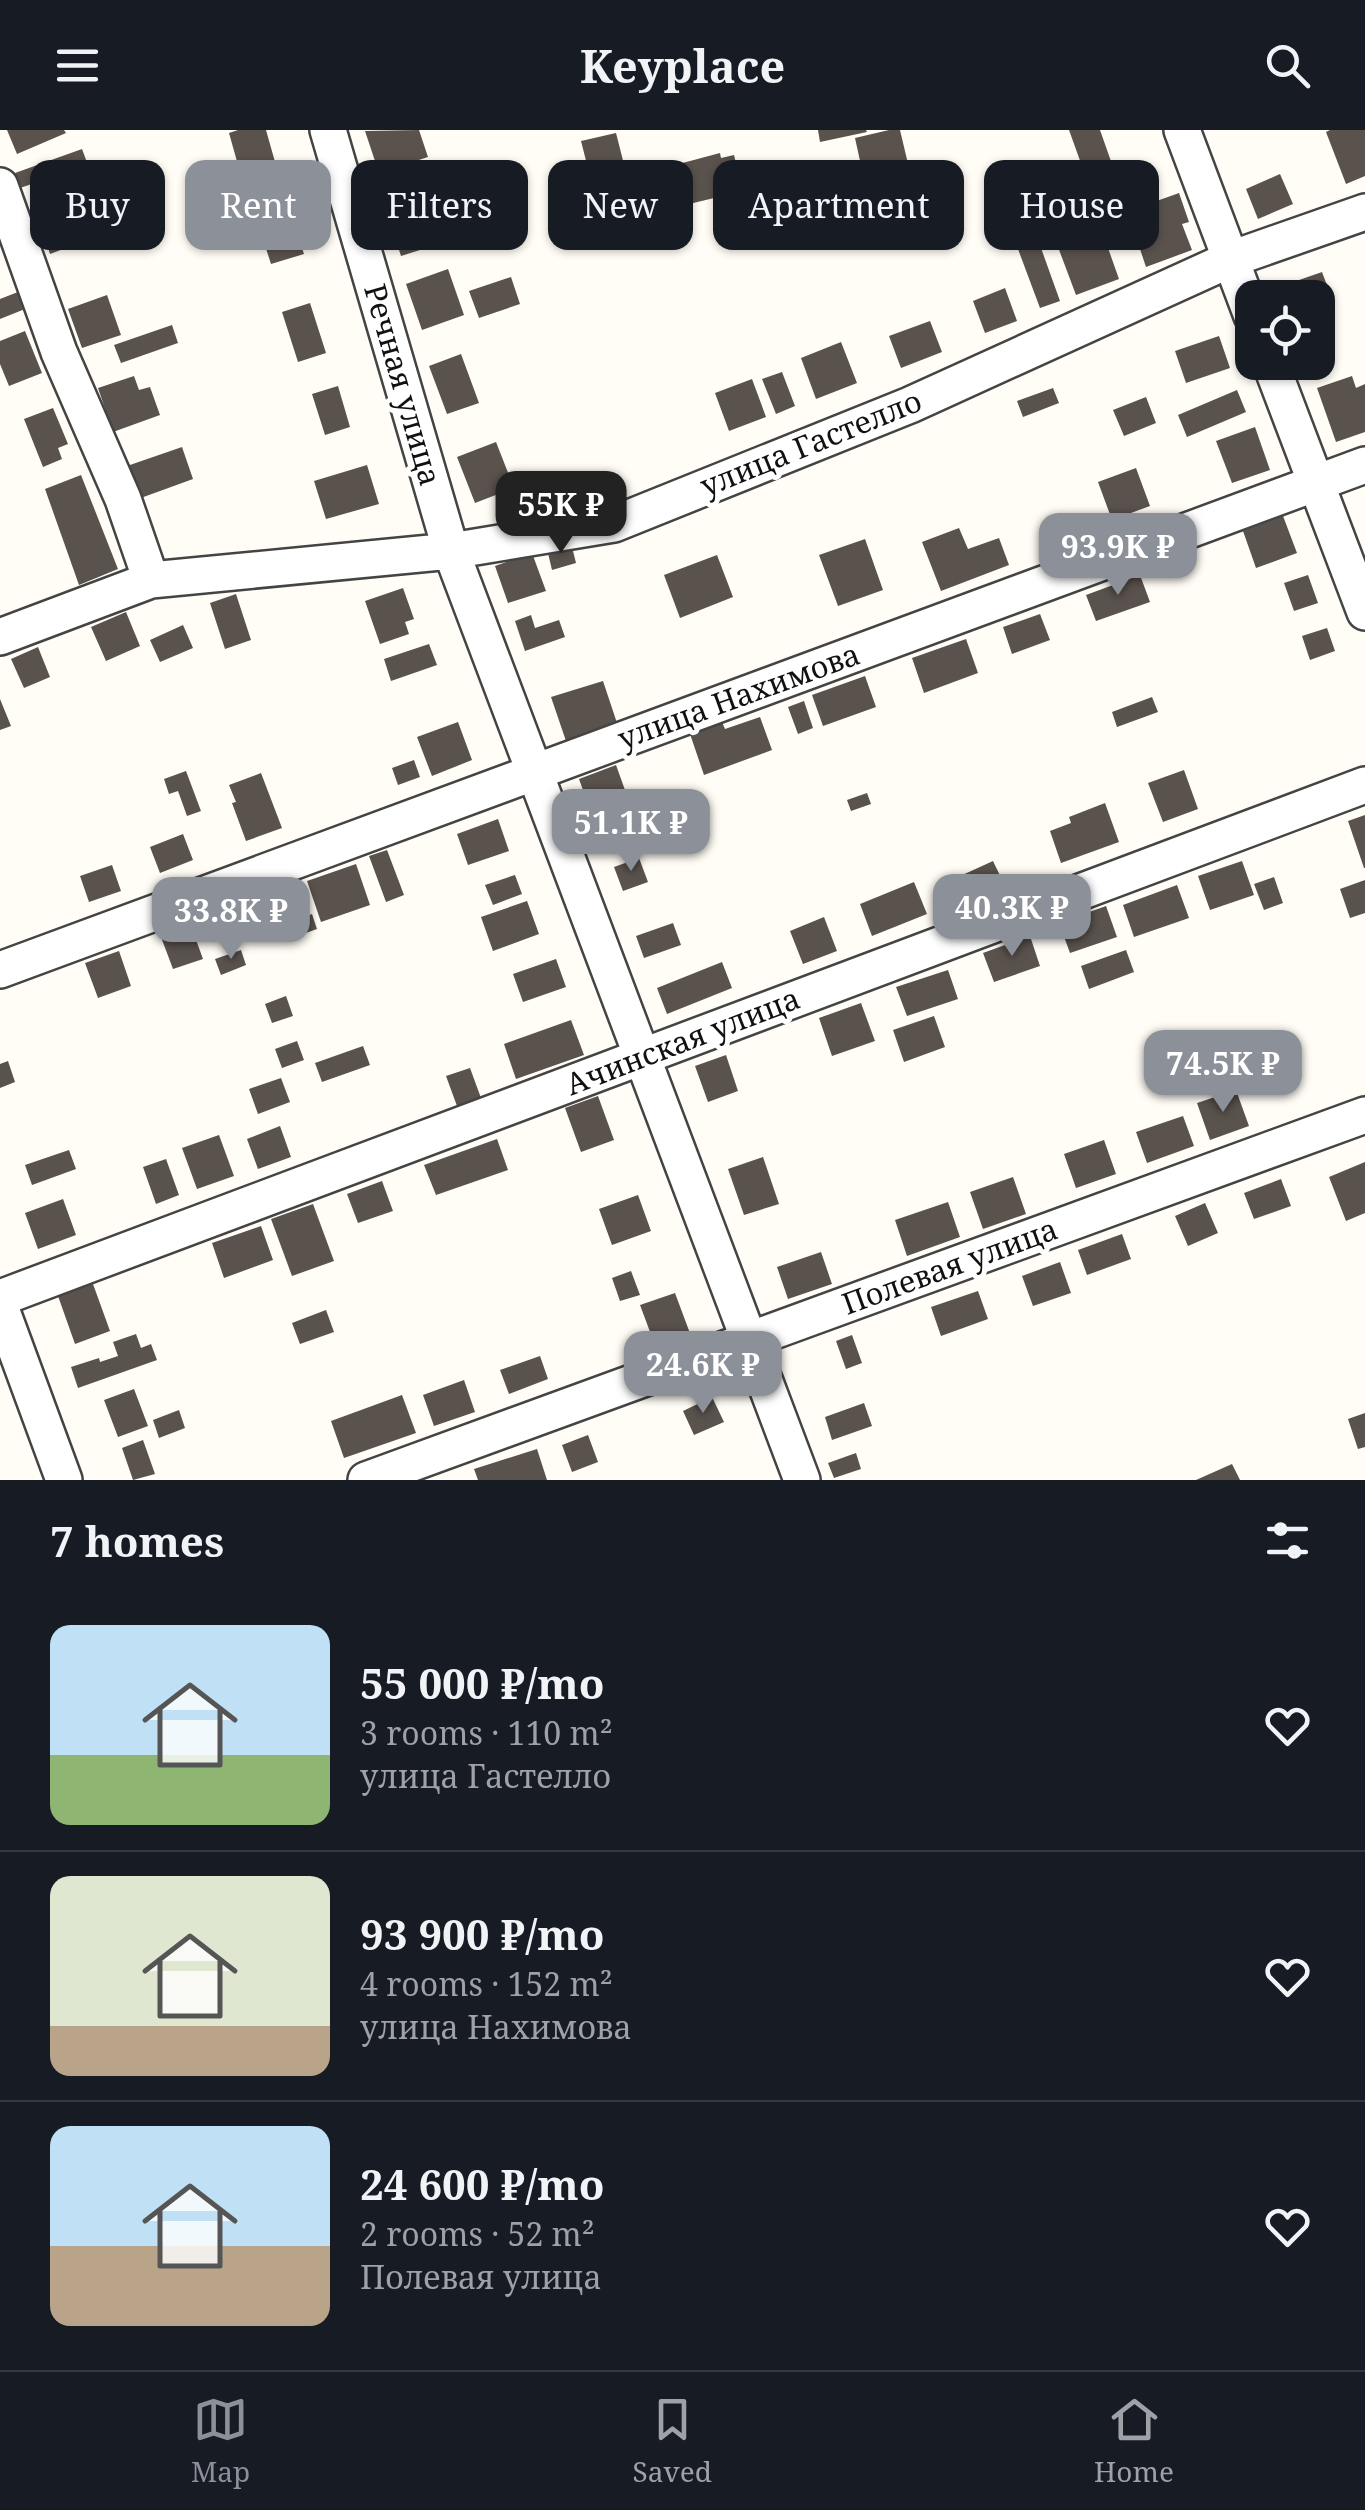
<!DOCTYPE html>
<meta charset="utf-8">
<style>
:root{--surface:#171b24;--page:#242831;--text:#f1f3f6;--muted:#9ea1a6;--line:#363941;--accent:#8c9099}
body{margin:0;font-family:"Noto Serif",serif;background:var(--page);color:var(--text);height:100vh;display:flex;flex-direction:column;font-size:38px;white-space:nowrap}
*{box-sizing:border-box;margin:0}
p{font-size:32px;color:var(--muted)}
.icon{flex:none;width:55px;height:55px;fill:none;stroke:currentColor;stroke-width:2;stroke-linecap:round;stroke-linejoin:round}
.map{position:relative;height:1350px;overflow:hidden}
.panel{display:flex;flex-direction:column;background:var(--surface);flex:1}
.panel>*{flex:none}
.banner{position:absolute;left:30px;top:30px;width:1305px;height:90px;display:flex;gap:20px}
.fabs{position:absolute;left:1235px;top:150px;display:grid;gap:20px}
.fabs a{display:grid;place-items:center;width:100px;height:100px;border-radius:20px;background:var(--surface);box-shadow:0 2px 8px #0004;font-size:50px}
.price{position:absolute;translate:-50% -85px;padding:0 22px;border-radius:20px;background:var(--accent);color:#fff;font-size:32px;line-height:65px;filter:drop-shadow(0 2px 5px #0008)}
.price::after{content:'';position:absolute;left:50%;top:60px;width:30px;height:22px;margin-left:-15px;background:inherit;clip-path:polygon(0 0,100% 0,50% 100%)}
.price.selected{background:#222;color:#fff}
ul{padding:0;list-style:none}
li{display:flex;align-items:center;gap:30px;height:250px;padding:0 50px}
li+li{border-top:2px solid var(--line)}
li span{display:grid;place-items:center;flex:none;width:280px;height:200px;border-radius:20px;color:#555}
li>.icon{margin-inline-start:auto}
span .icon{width:120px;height:120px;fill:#fffc;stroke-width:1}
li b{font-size:42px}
h2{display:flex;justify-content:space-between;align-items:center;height:120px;padding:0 50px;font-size:42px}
.chip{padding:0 35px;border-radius:20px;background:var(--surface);box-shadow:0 2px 8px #0004;font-size:35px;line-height:90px}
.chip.selected{background:var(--accent);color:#fff}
header{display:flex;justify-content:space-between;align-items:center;height:130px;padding:0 50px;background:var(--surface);font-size:45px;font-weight:700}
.menu{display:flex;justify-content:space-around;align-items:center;height:140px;border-top:2px solid var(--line);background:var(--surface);font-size:28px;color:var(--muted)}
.menu a{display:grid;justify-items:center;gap:5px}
.menu .selected{color:var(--accent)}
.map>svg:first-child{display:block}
</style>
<header><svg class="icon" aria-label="menu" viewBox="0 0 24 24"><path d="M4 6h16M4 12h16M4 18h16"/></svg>Keyplace<svg class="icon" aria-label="search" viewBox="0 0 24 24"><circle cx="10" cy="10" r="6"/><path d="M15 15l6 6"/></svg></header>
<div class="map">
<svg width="1365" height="1350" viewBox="0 0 1365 1350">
<rect width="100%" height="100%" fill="#fffdf5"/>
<path fill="#5a524d" d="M7 0H64L66 3 17 24Z
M238 0H266L279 46 267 49 270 61 247 67 229 3Z
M419 0 428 27 379 43 365 1Z
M818 0H866L867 2 820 12Z
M889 0H900L909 38 864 49 855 8Z
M1069 0H1100L1119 54 1092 64Z
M1330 0H1365V46L1346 54 1326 2Z
M616 3 630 58 595 66 581 11Z
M82 19 88 35 20 58 15 43Z
M720 23 721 28 734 25 743 61 685 75 675 35Z
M1280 44 1293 74 1258 89 1246 59Z
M1179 63 1189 92 1182 94 1192 120 1146 137 1138 113 1130 115 1123 94 1130 91 1126 82Z
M423 64 439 114 401 126 385 77Z
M78 74 90 109 50 124 38 88Z
M293 90 304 124 271 134 260 100Z
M1102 101 1119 149 1076 165 1058 117Z
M1036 104 1060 171 1040 178 1015 111Z
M448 139 464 185 422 200 406 154Z
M1322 142 1328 158 1311 163 1313 168H1283L1279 157Z
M511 147 520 174 479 188 469 161Z
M1005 158 1017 191 985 203 973 171Z
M18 162 25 179 0 189V169Z
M107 165 121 205 82 218 68 179Z
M310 173 326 223 298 232 282 182Z
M930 191 942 222 901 238 889 206Z
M172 195 178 213 121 233 114 215Z
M25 201 42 243 9 256 0 234V211Z
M1219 206 1230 238 1186 253 1175 221Z
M841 212 857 253 816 269 801 228Z
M461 224 479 273 447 284 429 236Z
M782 242 795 276 776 284 762 249Z
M134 246 139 260 150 257 160 285 113 302 98 258Z
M1352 246 1356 258 1365 254V302L1336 312 1317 258Z
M752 249 766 287 729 301 715 263Z
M338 256 350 297 325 305 312 264Z
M1053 258 1059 273 1023 287 1017 271Z
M1237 260 1246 282 1187 307 1178 285Z
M1146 267 1156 293 1124 306 1113 280Z
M53 278 68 314 58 318 62 329 43 337 24 289Z
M1255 297 1270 340 1232 353 1216 311Z
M496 312 514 358 475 373 457 327Z
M182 317 193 349 138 369 127 336Z
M367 335 379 374 326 389 314 351Z
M1136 338 1150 376 1112 390 1098 352Z
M81 345 118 439 79 455 45 359Z
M1283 386 1297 423 1256 438 1243 401Z
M959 398 968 419 999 408 1009 435 941 461 922 412Z
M865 409 883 460 838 476 819 425Z
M571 413 576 433 552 440 547 419Z
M532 423 546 461 508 473 495 436Z
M717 425 733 467 680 488 664 445Z
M1140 445 1150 472 1096 491 1086 465Z
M1308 445 1318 473 1294 481 1284 453Z
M403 458 414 489 405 492 409 504 380 514 365 471Z
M236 464 251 510 225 519 210 473Z
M126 482 140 516 106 531 91 497Z
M1040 484 1050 510 1012 524 1003 497Z
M531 485 535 498 559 490 565 507 525 521 515 491Z
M183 495 193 518 160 532 150 510Z
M1327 498 1335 521 1310 530 1302 506Z
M966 509 978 543 924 563 912 528Z
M429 514 437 535 391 551 384 529Z
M38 517 50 547 24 558 11 529Z
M865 546 876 577 823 596 812 565Z
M603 551 617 593 566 611 551 567Z
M1152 567 1158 582 1117 597 1112 582Z
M0 569 11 596 0 600Z
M804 571 813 598 798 604 788 577Z
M760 587 772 620 704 645 690 604 722 592 725 599Z
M458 592 472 630 432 646 417 607Z
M414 630 420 647 398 655 392 638Z
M616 635 639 699 602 713 579 649Z
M1184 640 1198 679 1163 692 1148 653Z
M186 641 201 681 187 686 178 661 169 664 164 649Z
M261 643 282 698 246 711 232 673 236 672 229 655Z
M867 663 871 674 851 681 847 670Z
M1105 673 1119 712 1061 733 1050 701 1071 693 1069 687Z
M1365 685V738H1364L1348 691Z
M498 689 509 721 468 735 457 704Z
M183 704 193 730 160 743 150 717Z
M387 720 404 765 386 772 369 726Z
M639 728 648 752 623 761 614 737Z
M993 731 1007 760 972 776 958 747Z
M1242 731 1254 765 1210 780 1198 746Z
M356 734 370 775 321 792 307 751Z
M112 735 121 761 89 772 80 746Z
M515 745 522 764 493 775 485 755Z
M1274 747 1283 773 1264 780 1254 754Z
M1365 750V783L1350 788 1340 759Z
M914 752 927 784 872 806 860 774Z
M1177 755 1189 788 1134 807 1123 775Z
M270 768 279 794 263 799 254 774Z
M527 771 539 804 493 821 481 787Z
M1106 776 1117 807 1070 823 1059 793Z
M312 784 317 799 289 809 283 795Z
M824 787 837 821 803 834 790 801Z
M673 793 681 815 644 828 636 806Z
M191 796 203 829 173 839 161 807Z
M1030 806 1040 836 994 852 983 823Z
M241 820 246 835 221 845 215 829Z
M1126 820 1134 842 1089 859 1081 836Z
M119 821 131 856 98 868 85 833Z
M556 829 566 857 523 872 513 844Z
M722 832 732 858 667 884 657 858Z
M948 840 958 869 907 886 896 857Z
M286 866 293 886 272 893 265 874Z
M861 873 875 911 832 926 819 888Z
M934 886 945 917 904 932 893 900Z
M571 890 584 925 516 949 504 914Z
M297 911 304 930 282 938 275 919Z
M363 916 370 935 322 952 315 933Z
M726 925 738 961 708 972 695 936Z
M8 931 15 952 0 958V934Z
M470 938 481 968 457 976 446 946Z
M281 948 290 972 258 984 249 959Z
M1236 960 1249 996 1210 1010 1197 973Z
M598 966 614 1010 581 1022 565 978Z
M1183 986 1194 1016 1147 1033 1136 1002Z
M280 996 291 1027 258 1039 247 1009Z
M219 1005 234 1046 197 1059 182 1018Z
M497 1009 508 1040 436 1065 424 1035Z
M1104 1010 1116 1044 1076 1058 1064 1024Z
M69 1020 76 1039 32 1055 25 1035Z
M763 1027 779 1074 744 1085 728 1039Z
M166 1029 179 1065 156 1074 143 1037Z
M1365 1032V1083L1346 1091 1329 1047Z
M1013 1047 1026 1084 983 1099 970 1062Z
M1281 1049 1291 1076 1254 1089 1244 1063Z
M382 1051 393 1081 358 1093 347 1064Z
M638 1065 651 1101 612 1115 599 1079Z
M63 1069 76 1105 38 1119 25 1083Z
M948 1072 960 1107 907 1126 895 1090Z
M1205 1073 1218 1103 1188 1116 1175 1086Z
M313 1074 334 1131 292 1146 271 1089Z
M261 1096 273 1130 224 1148 212 1113Z
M1122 1104 1131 1129 1087 1145 1078 1120Z
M821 1122 832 1154 788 1169 777 1137Z
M1060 1132 1071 1163 1033 1176 1022 1146Z
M631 1141 640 1165 620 1171 612 1148Z
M93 1154 110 1201 75 1214 58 1166Z
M978 1161 988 1189 941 1206 931 1177Z
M675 1163 691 1206 656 1218 640 1175Z
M326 1180 334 1202 300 1214 292 1193Z
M136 1204 141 1218 151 1214 157 1230 78 1258 71 1237 99 1228 100 1232 118 1226 113 1212Z
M852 1205 862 1233 846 1239 836 1211Z
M540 1226 548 1249 509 1264 500 1240Z
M464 1250 475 1282 434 1296 423 1265Z
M134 1259 148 1296 118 1307 104 1270Z
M402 1265 416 1303 344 1328 331 1291Z
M712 1267 724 1292 694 1305 683 1281Z
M864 1273 872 1296 832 1310 825 1287Z
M179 1280 185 1298 159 1308 153 1290Z
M1365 1283V1317L1358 1319 1348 1289Z
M588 1305 598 1332 572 1342 562 1315Z
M143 1310 155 1344 133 1350 122 1318Z
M537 1319 547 1350H478L474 1339Z
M856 1323 861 1339 834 1348 828 1333Z
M1232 1334 1240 1350H1196Z"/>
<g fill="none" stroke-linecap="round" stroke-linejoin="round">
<defs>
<path id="minor" d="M328 0 451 421 802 1350
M1182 0 1252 186
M0 56 59 222 123 369 151 450
M1270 232 1365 482
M0 507 151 450 451 421 614 394 910 275 1231 129 1365 82
M0 840 1365 335
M0 1168 1365 655
M0 1176 64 1350
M366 1350 1365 985"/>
</defs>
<use href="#minor" stroke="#444" stroke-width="40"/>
<use href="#minor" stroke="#fff" stroke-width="35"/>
</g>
<g text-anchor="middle" stroke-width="10" stroke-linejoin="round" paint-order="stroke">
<g font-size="30" fill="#111" stroke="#fff">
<text transform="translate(402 255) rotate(74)" y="10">Речная улица</text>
<text transform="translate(811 314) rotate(-22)" y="10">улица Гастелло</text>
<text transform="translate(739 567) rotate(-20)" y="10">улица Нахимова</text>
<text transform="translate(683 912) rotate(-21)" y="10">Ачинская улица</text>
<text transform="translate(950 1137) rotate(-20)" y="10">Полевая улица</text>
</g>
</g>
</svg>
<div class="fabs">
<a><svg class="icon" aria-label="locate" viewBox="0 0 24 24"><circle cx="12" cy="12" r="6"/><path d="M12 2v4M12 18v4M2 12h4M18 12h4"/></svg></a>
</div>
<b class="price selected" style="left:561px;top:426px">55K ₽</b>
<b class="price" style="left:1118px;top:468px">93.9K ₽</b>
<b class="price" style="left:631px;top:744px">51.1K ₽</b>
<b class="price" style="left:1012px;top:829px">40.3K ₽</b>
<b class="price" style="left:231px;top:832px">33.8K ₽</b>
<b class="price" style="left:1223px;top:985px">74.5K ₽</b>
<b class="price" style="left:703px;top:1286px">24.6K ₽</b>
<div class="banner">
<a class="chip">Buy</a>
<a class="chip selected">Rent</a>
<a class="chip">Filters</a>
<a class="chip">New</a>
<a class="chip">Apartment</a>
<a class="chip">House</a>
</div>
</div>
<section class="panel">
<h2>7 homes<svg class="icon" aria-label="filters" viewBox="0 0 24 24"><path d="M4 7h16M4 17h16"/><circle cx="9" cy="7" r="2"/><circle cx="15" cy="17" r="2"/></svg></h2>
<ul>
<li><span style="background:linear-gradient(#bfe0f5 65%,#8fb573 0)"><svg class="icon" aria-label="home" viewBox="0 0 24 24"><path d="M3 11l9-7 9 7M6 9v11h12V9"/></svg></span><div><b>55 000 ₽/mo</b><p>3 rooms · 110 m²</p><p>улица Гастелло</p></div><svg class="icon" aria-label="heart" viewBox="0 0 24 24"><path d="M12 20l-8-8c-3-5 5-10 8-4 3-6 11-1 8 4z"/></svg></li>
<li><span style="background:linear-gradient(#dfe7d0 75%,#b9a48a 0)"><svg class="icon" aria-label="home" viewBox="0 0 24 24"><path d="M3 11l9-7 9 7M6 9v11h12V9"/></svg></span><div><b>93 900 ₽/mo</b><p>4 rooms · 152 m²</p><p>улица Нахимова</p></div><svg class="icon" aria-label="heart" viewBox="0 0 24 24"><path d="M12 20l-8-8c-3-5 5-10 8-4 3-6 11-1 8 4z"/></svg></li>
<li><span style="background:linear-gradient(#bfe0f5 60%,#b9a48a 0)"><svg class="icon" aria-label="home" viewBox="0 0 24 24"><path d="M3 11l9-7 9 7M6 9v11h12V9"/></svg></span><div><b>24 600 ₽/mo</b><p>2 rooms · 52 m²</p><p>Полевая улица</p></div><svg class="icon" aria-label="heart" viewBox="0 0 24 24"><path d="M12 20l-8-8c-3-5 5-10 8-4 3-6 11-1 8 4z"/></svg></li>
</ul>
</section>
<nav class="menu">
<a class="selected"><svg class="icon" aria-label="map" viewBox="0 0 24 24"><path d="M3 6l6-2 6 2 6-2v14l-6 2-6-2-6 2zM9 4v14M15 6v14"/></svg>Map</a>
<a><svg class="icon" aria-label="saved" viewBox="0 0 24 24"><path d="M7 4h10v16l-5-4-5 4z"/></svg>Saved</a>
<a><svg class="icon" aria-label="home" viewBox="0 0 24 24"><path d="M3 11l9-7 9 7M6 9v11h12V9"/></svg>Home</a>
</nav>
